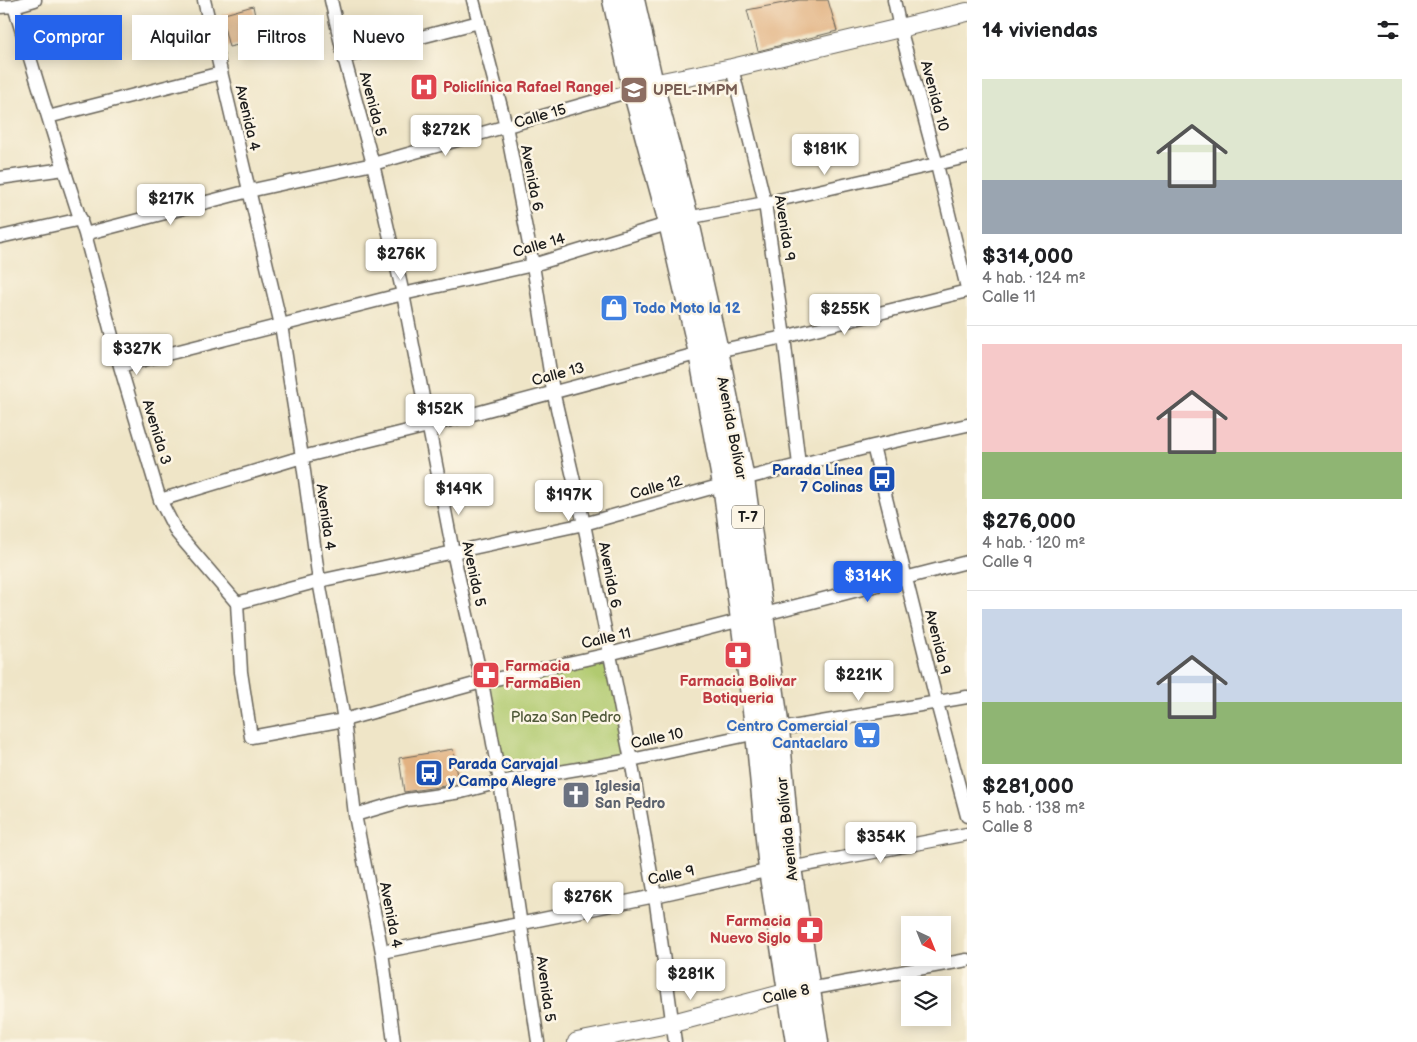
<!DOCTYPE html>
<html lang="es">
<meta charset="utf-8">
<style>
:root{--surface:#fff;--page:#f2f2f2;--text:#202124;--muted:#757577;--line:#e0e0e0;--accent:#2563eb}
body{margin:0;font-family:"Balsamiq Sans",sans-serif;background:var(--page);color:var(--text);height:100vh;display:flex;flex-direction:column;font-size:19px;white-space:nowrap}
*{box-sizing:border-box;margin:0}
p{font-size:16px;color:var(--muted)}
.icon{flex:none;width:28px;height:28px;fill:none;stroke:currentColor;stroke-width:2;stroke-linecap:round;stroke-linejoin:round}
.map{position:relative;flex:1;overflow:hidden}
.details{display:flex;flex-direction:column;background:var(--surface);width:450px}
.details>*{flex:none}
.top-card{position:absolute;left:15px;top:15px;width:475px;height:45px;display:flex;gap:10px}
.needle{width:32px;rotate:137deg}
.controls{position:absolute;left:901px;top:916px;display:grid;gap:10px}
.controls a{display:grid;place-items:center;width:50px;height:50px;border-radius:0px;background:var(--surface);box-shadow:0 2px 12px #0003;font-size:25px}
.price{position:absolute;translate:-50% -42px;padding:0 11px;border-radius:5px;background:#fff;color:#222;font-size:16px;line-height:32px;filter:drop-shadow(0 1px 2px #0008)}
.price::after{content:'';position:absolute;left:50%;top:30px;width:15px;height:11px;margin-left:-8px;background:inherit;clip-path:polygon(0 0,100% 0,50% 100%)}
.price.active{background:var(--accent);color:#fff}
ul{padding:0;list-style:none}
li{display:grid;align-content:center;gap:10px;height:265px;padding:0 15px}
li+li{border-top:1px solid var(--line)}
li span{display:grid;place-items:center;height:155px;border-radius:0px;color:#555}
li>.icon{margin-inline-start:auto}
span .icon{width:90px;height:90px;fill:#fffc;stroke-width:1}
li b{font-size:21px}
h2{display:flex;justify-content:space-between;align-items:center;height:60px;padding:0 15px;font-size:21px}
.pill{padding:0 18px;border-radius:0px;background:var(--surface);box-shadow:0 2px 12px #0003;font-size:18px;line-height:45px}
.pill.active{background:var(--accent);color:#fff}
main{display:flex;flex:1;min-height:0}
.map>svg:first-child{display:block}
</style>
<main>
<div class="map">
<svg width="967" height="1042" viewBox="0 0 967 1042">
<rect width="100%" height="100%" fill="#fcf5e5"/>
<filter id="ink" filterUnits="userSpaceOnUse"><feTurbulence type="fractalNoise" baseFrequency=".02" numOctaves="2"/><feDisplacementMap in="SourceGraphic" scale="10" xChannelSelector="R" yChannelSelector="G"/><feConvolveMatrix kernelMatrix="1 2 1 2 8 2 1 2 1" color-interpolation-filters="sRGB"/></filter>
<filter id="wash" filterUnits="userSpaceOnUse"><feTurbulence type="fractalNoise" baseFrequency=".0096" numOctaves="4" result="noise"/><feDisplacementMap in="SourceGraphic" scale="20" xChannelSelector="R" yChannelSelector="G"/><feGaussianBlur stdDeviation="1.12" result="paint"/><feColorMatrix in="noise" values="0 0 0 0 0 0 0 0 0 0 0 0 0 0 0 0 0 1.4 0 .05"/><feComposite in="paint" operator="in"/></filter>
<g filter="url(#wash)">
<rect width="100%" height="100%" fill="#efe5c7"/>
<path fill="#b1ca6f" stroke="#667346" d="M609 654 631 760 500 782 482 682Z"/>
<g id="blocks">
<path fill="#e2b282" d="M799 0H828L837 31 758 51 747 10Z
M253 6 260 40 229 47 221 15Z
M453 749 458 784 404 792 399 758Z"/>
</g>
</g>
<g filter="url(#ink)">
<use href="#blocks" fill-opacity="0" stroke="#666258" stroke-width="1"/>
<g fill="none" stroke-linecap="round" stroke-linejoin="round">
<defs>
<path id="street" d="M204 0 281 325 302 457 319 581 344 720 355 815 382 952 394 1042
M331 0 344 57 373 164 403 294 453 552 482 682 500 782 538 1042
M473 0 506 126 533 265 553 391 584 524 631 760 655 896 675 1042
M894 0 900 28 937 165 967 288
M14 6 64 169 85 234 120 366 160 500 177 533 237 603 241 672 251 737 344 720 482 682 609 654 967 562
M0 7 14 6 35 0
M344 57 479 22
M732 68 765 203 784 337 799 465
M48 117 221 73
M0 178 64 169
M85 234 249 191 373 164 634 90
M0 237 81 219
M120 366 403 294 533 265 687 218 765 203 967 157
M873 446 937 703 967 816
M160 500 302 457 428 426 700 353 717 351 784 337 967 291
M237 603 319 581 584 524 743 479 873 446 967 425
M355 815 406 800 461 792 500 782 631 760 757 733 967 697
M382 952 655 896 770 870 790 868 967 834
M809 989 967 960"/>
<path id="secondary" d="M641 88 652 84 732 68 967 12
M577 1042 673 1023 789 992 801 990"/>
<path id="highway" d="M614 0 634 90 670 223 700 353 724 484 757 733 770 870 797 1042
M633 0 652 84 687 218 717 351 743 479 778 729 790 868 817 1042"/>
</defs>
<use href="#street" stroke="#666258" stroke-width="15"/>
<use href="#secondary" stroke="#666258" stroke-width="20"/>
<use href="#highway" stroke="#666258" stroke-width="25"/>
<use href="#street" stroke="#fff" stroke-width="12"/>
<use href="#secondary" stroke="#fff" stroke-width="18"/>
<use href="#highway" stroke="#fff" stroke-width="22"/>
</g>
</g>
<defs>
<symbol id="hospital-square" viewBox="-11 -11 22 22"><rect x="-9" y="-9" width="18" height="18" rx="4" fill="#e0444e" stroke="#fcf5e5"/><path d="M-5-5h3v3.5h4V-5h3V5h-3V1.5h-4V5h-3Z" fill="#fff"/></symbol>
<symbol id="university-square" viewBox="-11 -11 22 22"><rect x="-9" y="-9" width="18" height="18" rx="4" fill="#8d6e63" stroke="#fcf5e5"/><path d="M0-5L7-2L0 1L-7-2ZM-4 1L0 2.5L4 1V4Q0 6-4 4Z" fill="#fff"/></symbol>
<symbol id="shop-square" viewBox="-11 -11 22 22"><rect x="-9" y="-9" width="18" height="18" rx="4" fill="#3f7fe0" stroke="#fcf5e5"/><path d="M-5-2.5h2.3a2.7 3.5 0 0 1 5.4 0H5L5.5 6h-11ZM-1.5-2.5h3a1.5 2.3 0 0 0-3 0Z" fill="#fff"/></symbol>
<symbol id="bus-square" viewBox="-11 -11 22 22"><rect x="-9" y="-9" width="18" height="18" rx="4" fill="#1a4fb4" stroke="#fcf5e5"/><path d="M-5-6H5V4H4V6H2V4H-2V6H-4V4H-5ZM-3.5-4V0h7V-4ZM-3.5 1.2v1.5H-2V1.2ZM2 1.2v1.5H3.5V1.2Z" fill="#fff"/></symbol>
<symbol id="pharmacy-square" viewBox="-11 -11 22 22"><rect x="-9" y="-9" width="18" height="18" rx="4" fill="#e0444e" stroke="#fcf5e5"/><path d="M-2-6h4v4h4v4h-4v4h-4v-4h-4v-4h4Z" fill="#fff"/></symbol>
<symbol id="supermarket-square" viewBox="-11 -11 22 22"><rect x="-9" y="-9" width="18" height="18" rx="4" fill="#3f7fe0" stroke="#fcf5e5"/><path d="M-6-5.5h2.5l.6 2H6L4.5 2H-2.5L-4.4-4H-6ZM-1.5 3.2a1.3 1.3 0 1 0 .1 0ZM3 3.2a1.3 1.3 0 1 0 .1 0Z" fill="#fff"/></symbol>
<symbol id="church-square" viewBox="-11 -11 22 22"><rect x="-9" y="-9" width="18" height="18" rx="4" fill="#6b7280" stroke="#fcf5e5"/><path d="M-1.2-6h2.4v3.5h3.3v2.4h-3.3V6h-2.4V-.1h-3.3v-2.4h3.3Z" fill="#fff"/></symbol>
</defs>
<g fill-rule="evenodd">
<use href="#hospital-square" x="408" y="71" width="32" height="32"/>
<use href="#university-square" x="618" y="74" width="32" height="32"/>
<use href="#shop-square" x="598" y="292" width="32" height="32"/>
<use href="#bus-square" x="866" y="463" width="32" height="32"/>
<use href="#pharmacy-square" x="722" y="639" width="32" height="32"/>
<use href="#pharmacy-square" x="470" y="659" width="32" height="32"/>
<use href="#supermarket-square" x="851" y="719" width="32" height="32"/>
<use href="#bus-square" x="413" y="757" width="32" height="32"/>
<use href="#church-square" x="560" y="779" width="32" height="32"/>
<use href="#pharmacy-square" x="794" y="914" width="32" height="32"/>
</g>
<g text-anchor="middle" stroke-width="5" stroke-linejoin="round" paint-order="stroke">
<rect fill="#fcf5e5" stroke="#5f5d58" stroke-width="1" x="732" y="505.5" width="32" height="23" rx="4"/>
<g font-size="14" font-weight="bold" fill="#1c1c1c">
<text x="748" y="522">T-7</text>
</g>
<g font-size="15" font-weight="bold" fill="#be3a42" stroke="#fcf5e5" text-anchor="start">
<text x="443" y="92">Policlínica Rafael Rangel</text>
<text x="505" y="671">Farmacia<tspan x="505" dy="17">FarmaBien</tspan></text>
<text x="738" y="686" text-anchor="middle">Farmacia Bolivar<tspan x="738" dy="17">Botiqueria</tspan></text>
<text x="791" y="926" text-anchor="end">Farmacia<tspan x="791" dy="17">Nuevo Siglo</tspan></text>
</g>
<g font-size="15" font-weight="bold" fill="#785e54" stroke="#fcf5e5" text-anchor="start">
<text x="653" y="95">UPEL-IMPM</text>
</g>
<g font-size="15" fill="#1c1c1c" stroke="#fcf5e5">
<text transform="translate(935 96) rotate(75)" y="5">Avenida 10</text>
<text transform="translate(373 104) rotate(75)" y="5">Avenida 5</text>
<text transform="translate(540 116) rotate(-16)" y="5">Calle 15</text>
<text transform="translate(248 118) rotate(77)" y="5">Avenida 4</text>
<text transform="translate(532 178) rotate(79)" y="5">Avenida 6</text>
<text transform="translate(785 228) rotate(81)" y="5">Avenida 9</text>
<text transform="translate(539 245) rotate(-16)" y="5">Calle 14</text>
<text transform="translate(558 374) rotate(-15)" y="5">Calle 13</text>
<text transform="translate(732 428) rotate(79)" y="5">Avenida Bolívar</text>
<text transform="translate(157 432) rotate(73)" y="5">Avenida 3</text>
<text transform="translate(656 487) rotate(-16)" y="5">Calle 12</text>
<text transform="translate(326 517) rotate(82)" y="5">Avenida 4</text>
<text transform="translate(474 574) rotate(78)" y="5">Avenida 5</text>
<text transform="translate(610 575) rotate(79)" y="5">Avenida 6</text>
<text transform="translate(606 638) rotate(-13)" y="5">Calle 11</text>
<text transform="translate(938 642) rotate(76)" y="5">Avenida 9</text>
<text transform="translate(657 738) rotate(-12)" y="5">Calle 10</text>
<text transform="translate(787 829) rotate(-96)" y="5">Avenida Bolívar</text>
<text transform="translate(671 875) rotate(-12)" y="5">Calle 9</text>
<text transform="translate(391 915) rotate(79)" y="5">Avenida 4</text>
<text transform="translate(546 989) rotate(82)" y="5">Avenida 5</text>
<text transform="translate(786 994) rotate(-12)" y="5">Calle 8</text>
</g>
<g font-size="15" font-weight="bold" fill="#366cbe" stroke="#fcf5e5" text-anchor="start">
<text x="633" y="313">Todo Moto la 12</text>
<text x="848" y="731" text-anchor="end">Centro Comercial<tspan x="848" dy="17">Cantaclaro</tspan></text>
</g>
<g font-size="15" font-weight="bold" fill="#164399" stroke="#fcf5e5" text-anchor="end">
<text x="863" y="475">Parada Línea<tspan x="863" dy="17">7 Colinas</tspan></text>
<text x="448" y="769" text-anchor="start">Parada Carvajal<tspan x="448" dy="17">y Campo Alegre</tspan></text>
</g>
<g font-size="15" fill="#505939" stroke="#fcf5e5">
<text x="566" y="722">Plaza San Pedro</text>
</g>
<g font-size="15" font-weight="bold" fill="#5b616d" stroke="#fcf5e5" text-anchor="start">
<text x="595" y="791">Iglesia<tspan x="595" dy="17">San Pedro</tspan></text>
</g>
</g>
</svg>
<div class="controls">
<a><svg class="needle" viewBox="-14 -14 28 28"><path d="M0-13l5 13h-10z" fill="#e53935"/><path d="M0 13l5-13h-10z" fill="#757577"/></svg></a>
<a><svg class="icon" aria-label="layers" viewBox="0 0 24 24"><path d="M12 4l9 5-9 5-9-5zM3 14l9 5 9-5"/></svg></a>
</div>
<b class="price" style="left:446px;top:157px">$272K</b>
<b class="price" style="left:825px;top:176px">$181K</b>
<b class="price" style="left:171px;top:226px">$217K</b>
<b class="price" style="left:401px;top:281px">$276K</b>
<b class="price" style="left:845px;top:336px">$255K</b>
<b class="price" style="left:137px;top:376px">$327K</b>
<b class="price" style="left:440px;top:436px">$152K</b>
<b class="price" style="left:459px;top:516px">$149K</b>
<b class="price" style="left:569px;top:522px">$197K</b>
<b class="price active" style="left:868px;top:603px">$314K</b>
<b class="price" style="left:859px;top:702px">$221K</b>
<b class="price" style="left:881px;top:864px">$354K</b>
<b class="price" style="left:588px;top:924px">$276K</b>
<b class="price" style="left:691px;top:1001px">$281K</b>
<div class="top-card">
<a class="pill active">Comprar</a>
<a class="pill">Alquilar</a>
<a class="pill">Filtros</a>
<a class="pill">Nuevo</a>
</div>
</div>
<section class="details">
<h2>14 viviendas<svg class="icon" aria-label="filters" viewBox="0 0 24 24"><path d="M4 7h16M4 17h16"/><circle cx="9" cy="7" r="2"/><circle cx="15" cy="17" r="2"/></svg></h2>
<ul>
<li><span style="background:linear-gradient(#dfe7d0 65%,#9aa5b1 0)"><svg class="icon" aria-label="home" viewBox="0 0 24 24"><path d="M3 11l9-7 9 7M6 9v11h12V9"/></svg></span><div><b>$314,000</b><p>4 hab. · 124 m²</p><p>Calle 11</p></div></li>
<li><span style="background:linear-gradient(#f6c9c9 70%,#8fb573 0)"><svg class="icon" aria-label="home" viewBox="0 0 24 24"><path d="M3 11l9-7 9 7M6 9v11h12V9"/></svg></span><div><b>$276,000</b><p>4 hab. · 120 m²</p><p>Calle 9</p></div></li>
<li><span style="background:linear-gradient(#c9d6e8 60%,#8fb573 0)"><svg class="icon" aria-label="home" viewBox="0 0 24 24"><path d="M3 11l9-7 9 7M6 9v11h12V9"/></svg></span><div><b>$281,000</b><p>5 hab. · 138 m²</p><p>Calle 8</p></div></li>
</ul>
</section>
</main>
